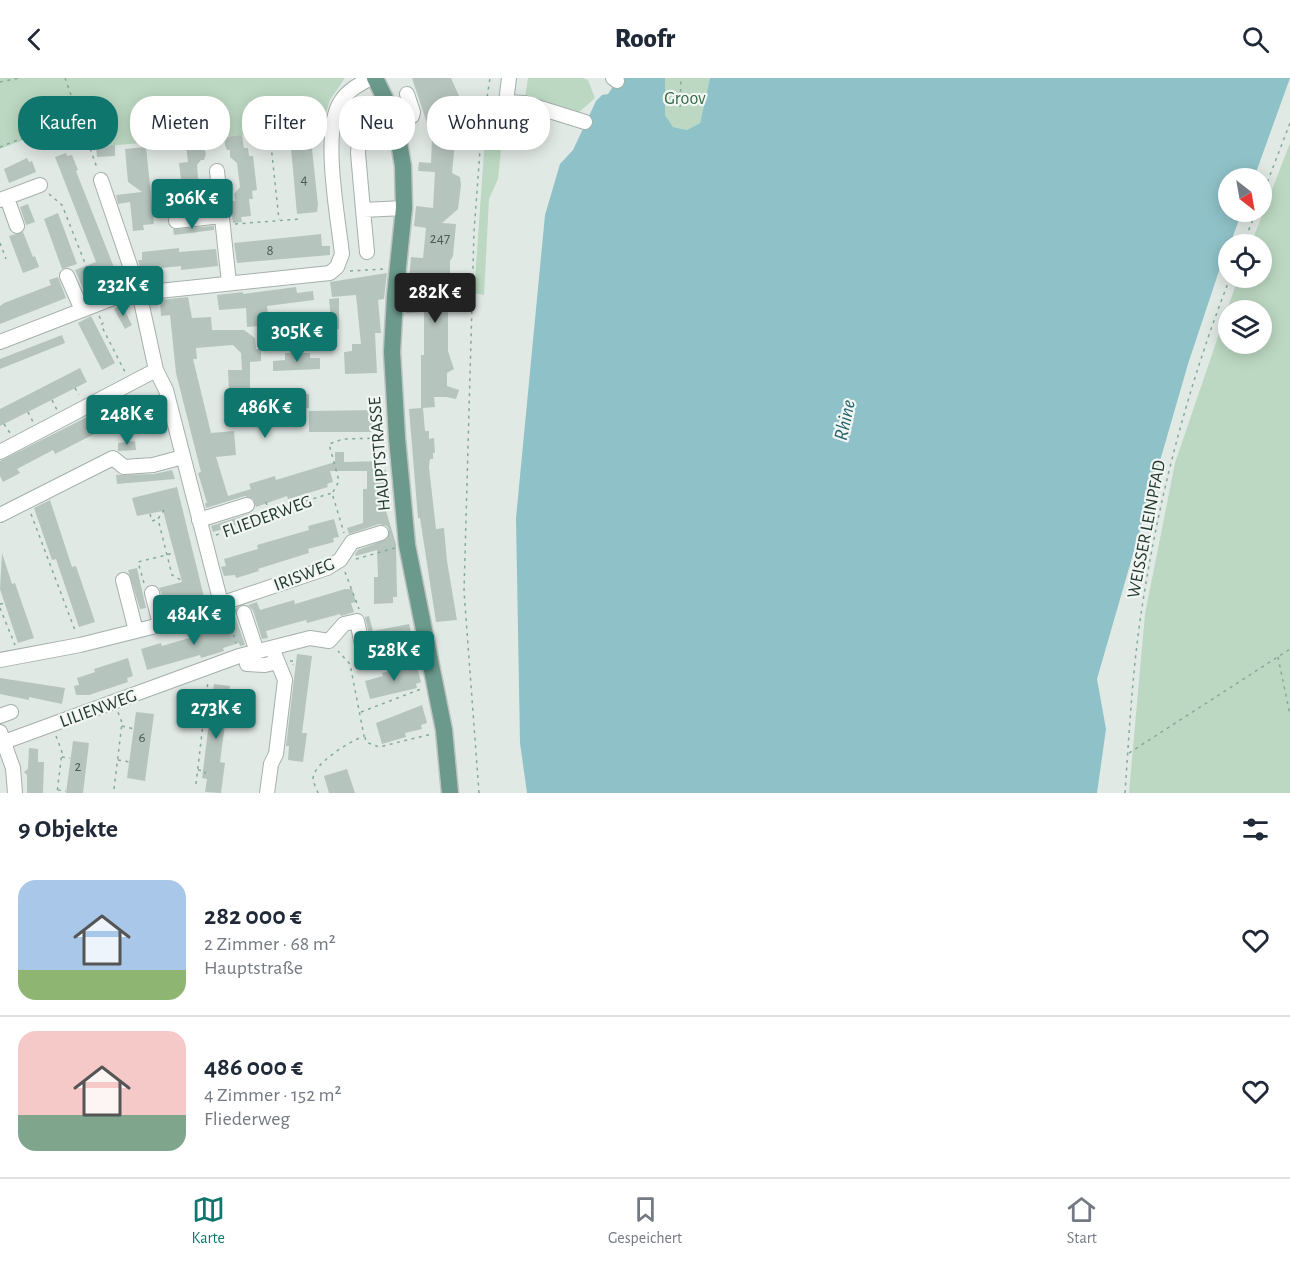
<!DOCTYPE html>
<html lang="de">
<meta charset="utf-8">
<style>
:root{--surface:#fff;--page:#f6f6f7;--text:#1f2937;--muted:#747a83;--line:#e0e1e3;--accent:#0f766e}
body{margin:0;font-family:"Alegreya Sans",sans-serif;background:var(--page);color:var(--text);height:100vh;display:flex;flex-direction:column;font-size:22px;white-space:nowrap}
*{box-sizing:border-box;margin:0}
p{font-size:20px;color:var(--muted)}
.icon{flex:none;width:33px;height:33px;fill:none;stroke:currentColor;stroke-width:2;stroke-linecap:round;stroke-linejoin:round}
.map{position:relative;height:715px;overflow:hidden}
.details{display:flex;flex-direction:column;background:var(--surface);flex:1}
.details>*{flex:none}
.guide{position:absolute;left:18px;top:18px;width:600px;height:54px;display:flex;gap:12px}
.needle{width:39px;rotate:149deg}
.controls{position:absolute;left:1218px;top:90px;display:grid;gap:12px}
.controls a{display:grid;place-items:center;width:54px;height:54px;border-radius:50%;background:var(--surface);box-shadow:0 3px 15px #0003;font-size:30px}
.price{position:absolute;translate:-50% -51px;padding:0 14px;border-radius:6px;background:var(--accent);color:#fff;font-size:20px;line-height:39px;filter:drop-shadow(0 2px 3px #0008)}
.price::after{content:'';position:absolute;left:50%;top:36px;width:18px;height:14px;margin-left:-9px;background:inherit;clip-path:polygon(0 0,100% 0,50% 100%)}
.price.on{background:#222;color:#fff}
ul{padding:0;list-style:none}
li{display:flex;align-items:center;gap:18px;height:150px;padding:0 18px}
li+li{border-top:2px solid var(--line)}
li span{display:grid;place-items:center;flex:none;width:168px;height:120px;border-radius:18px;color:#555}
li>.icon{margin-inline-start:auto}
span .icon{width:72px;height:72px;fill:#fffc;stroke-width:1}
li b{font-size:26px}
h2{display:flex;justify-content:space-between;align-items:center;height:72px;padding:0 18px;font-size:26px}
.chip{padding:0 21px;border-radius:24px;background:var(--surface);box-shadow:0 3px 15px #0003;font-size:21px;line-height:54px}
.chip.on{background:var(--accent);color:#fff}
header{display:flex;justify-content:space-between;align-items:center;height:78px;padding:0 18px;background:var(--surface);font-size:27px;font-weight:800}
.tabs{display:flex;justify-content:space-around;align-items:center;height:84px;border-top:2px solid var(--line);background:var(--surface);font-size:16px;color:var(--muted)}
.tabs a{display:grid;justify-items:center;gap:3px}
.tabs .on{color:var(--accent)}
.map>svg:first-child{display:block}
</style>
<header><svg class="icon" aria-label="back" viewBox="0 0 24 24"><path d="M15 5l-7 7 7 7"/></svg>Roofr<svg class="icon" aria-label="search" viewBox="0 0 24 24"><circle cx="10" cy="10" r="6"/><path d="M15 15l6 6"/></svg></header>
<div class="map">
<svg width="1290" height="715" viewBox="0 0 1290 715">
<rect width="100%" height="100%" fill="#e1e9e5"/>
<path fill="#bcd8c2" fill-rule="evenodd" d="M0 0H345L330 22 321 51 104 68 101 59 86 50 81 39 0 71Z
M528 0H583L588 2 595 20 576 37 525 20Z
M665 0H710L700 45 687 52 673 49 665 37Z
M486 47 499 51 502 61 498 101 489 121 484 217 474 215Z
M1290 65V715H1129L1145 536 1175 385 1238 200H1262V166H1251ZM1228 232H1262V266H1228Z"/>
<path fill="#8fc2c8" d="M619 0H665V37L673 49 687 52 700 45 710 0H1290L1254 100H1228V134H1242L1230 166H1228L1188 286 1097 601 1106 651 1097 715H527L520 665 516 440 545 137 560 86 573 72 596 23 602 17 608 16Z"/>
<path fill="#b6c4be" d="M412 0H451L459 18 440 25 450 48 456 53 452 95 460 99 461 107 458 131 442 145 456 146 453 178 450 183V200L452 203 449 205V216L451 219 449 222 448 238V273L454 291 447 295V308L459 312 456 321 446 319H434L435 329 423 330 425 353H429V361L434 360 435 375H433V381H430L429 389 436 451 444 450 447 483 457 542 436 544 420 440H418L409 331 421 330V277H424V234L406 235V222L424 223 425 202H409L411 179 423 180 426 150 414 148 416 128 433 130 435 94 418 93 419 84 431 85 432 60Z
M310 52 318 127 317 134 297 136 290 59 301 57 300 53Z
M242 57 244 70H248L249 78H253L257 112 252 113 253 121H249L251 138 241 139 242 144 233 145 231 128 232 123H235L234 116 240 109 237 85 230 79V72H227L225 67 224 59Z
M203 65 206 76 204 82H201L197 87 199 112 202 125 211 124 212 130 176 134V128L184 127 179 85 188 84 186 67Z
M115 67V78L97 79 96 69Z
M146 69 154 146 143 147 144 152 133 153 130 124 118 126 116 117 142 114 128 104 125 71Z
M66 75 67 78 72 77 78 92 76 93 117 197 91 207 93 210 84 213 75 192 96 184 55 79Z
M27 80 29 84 32 83 36 94 9 105 4 91Z
M28 126 35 144 26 147 20 129Z
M58 135 77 186 62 191 44 141Z
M214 148V152L174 157 173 151Z
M23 154 33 179 35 178 39 189 23 195 9 158Z
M321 156 322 168H330V177L237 185 234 165Z
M179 170V174L216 171 218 188 181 192V188L141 192 138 182H142V174Z
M387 195 384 221 378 222 381 255H375L377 295 345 296 344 274 352 273V266H361L356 217 332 219 330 204Z
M58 199 66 220 0 246V228L4 225 51 207 49 202Z
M296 209 297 215 313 213 314 222 267 228 269 247 247 249 246 230 219 232 217 217 243 214V216Z
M188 219 192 240 211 239 212 252H244L255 260 256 271H261V283L250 284V321L252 324H258L261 335H281V348H272V343L236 346V315L235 312 229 313 228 292H242L241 275 233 267 196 270 197 281H193L211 355 234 353 236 377 216 379 228 418 251 411 249 406 275 398 276 402 335 384V374H344V384L382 383V392H386V433L396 466 397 519H393V525L374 526V499H378L377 472 356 478 355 476 358 472 387 461 389 452 387 448 379 446 349 456 347 450 363 445V411H367V393H330L333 404 327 406 328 409 288 421 287 418 256 429 253 421 245 418 206 430 205 425H207L198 395 201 394 176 295 170 237 161 238 160 222Z
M339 220V251L329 252 328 242 335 241H331L329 221Z
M122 227 132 247 125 251 114 231Z
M91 238 115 285 102 292 78 245Z
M289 245 290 264 279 265 278 246Z
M62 257 65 265 0 291V281Z
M285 275H310V280H320V291L273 293V283L285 282Z
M80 290 87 304 0 348V331Z
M300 311V316H309V330H293V338H282V312Z
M158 323 160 343 125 347 124 326Z
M107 329 116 345 55 376 53 372 17 391 20 395 3 404 0 398V383Z
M377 332V351H370L371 354H309V333Z
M135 363 136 372 118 373V365Z
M172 392 175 401 117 406 116 397 154 396Z
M177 409 204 519 167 528 159 510 182 504 163 433 137 438 132 420Z
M50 422 72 489 76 488 95 544 79 549 56 481 52 482 34 430Z
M251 435 253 442 213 454 211 448Z
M334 441 339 459 333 460 334 464 308 471 309 475 264 489 258 491 259 493 243 498 236 500 235 497 224 498 221 489 226 488 224 481 258 471 257 467 309 452 308 448Z
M2 475 12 506 15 505 34 560 18 565 0 511Z
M137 490 146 530 140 531 128 492Z
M345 511H352L356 524 351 525 354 534 341 538 340 536 307 545 306 542 266 553 268 560 262 561 253 532 248 527 257 524 260 532 294 522 295 526Z
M237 530 235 538 245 567 240 568 239 565 223 570 224 573 201 580 200 577 147 592 141 571 161 565 162 568 233 547 229 533Z
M369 538 373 553 409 546 413 563 408 565 409 567 385 575 384 572 373 575 365 539Z
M297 576 312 578 302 655H307L303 684 288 682 289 668H286Z
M128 580 133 598 127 600 128 604 89 617H76L74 608 79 607 77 600 95 594 94 591Z
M416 586 421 604 416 606 417 610 370 621 365 603 383 598 382 595Z
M0 600 65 610 62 626 29 619V622L0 616Z
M214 606 230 608 220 684 225 685 221 715 205 714 207 701 202 700Z
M422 627 427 645 421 647 422 651 405 655 406 659 382 666 376 645Z
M136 634 154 636 145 703 127 700Z
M73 663 89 665 83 715H66Z
M29 670 38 671V684H44L43 715H27V697L24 694 28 691Z
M347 691 355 715H329L324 698Z"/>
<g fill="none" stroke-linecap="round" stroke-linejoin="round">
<defs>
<path id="minor" d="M509 0 506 24 524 25 585 44
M613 0 617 3
M361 38 358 75 363 132
M396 44 412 38 413 34 407 16
M217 93 229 205
M101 102 139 214 156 292 166 312 221 525
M7 120 17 148
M0 122 40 107
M176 143 222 138
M367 174 363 132 404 130
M67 198 82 232
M0 264 121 217 330 195 337 189 342 176C338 139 321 52 341 23 348 12 360 6 371 0
M0 374 156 292
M0 437 113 380 124 389 153 387 183 379
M199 442 247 427
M123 502 136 553
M152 515 160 546
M244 535 257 574
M245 577 247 586 265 587 277 584
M0 582 80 567 152 549 327 490 340 482 352 464 381 455
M0 638 11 634
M0 654 13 690 15 715
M4 664 239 578 310 560 329 563 344 546 357 543 364 576
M267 715 271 686 276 676 285 602 272 570"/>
<path id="major" d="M375 0 395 41 403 88 404 130 395 218 392 274 397 360 407 467 444 652 450 715"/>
</defs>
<use href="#minor" stroke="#a4b0ab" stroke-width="16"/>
<use href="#major" stroke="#bdc3c1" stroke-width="19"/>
<path stroke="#85a99c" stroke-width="1.5" stroke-dasharray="3 4.5" stroke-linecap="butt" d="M65 0 97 90
M0 4 19 0
M680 29 681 0
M271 67 279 142
M0 69 78 38
M49 116 62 127 96 213
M1262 118 1290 45
M235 146 300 141
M0 165 6 181
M1243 166 1256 134
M350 193 384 191
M99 238 103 245 101 247 125 294
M75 310 79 317
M52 322 57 332
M28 334 33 344
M4 346 10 355
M333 414 339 403 329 366 343 361 383 360
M266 424 269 434
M164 432 158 441 172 497 181 502
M31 436 76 555
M150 436 152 443 158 441
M216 457 254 445 266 435 332 415 344 455
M356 481 395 470
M345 494 359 531
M144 505 138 484 174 475
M0 526 5 525
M0 530 15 567
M227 535 236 565
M1278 579 1290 637
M374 581 413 571
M290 583H294L293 587
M207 612 211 613V616
M361 634 421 611
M204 637 208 638V642
M122 648 134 651
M56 658 62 674 57 715
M365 659 366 664 379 669 432 656
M1129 675 1290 571
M62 679 70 680
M118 682 130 684
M198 692 205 693V696
M196 706 208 603
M114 711 122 645 118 634
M58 712 66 713
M318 715C317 711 313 705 313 701 313 685 351 663 364 658L350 586 338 573
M479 715 464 513 474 154 481 59 490 0
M1125 715C1129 657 1132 600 1140 543 1157 425 1187 310 1230 200"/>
<use href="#minor" stroke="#fff" stroke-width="14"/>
<use href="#major" stroke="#6b998b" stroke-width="16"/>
</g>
<g text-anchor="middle" stroke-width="4.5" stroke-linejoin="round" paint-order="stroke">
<g font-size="15" fill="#485b54">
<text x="304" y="106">4</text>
<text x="440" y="165">247</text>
<text x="270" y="177">8</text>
<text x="142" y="664">6</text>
<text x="78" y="693">2</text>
</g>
<g font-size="18" fill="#336945" stroke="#f1f6f3">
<text x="685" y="26">Groov</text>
</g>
<g font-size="18" fill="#233831" stroke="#f1f6f3">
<text transform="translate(379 376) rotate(-95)" y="6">HAUPTSTRASSE</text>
<text transform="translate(267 438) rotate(-20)" y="6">FLIEDERWEG</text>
<text transform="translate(1146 451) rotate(-79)" y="6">WEISSER LEINPFAD</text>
<text transform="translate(304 496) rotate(-21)" y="6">IRISWEG</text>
<text transform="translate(98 630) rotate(-20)" y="6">LILIENWEG</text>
</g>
<g font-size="20" font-style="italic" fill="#25636c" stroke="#f1f6f3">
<text transform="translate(844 342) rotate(-78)" y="7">Rhine</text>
</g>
</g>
</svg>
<div class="controls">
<a><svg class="needle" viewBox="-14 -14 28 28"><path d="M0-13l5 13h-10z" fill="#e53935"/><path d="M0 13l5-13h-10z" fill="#747a83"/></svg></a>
<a><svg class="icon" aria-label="locate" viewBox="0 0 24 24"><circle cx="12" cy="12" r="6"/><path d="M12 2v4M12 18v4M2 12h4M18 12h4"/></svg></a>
<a><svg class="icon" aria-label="layers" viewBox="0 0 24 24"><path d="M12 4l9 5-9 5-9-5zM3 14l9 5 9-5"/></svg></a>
</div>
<b class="price" style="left:192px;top:152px">306K €</b>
<b class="price" style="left:123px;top:239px">232K €</b>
<b class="price on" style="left:435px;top:246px">282K €</b>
<b class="price" style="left:297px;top:285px">305K €</b>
<b class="price" style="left:265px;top:361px">486K €</b>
<b class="price" style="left:127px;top:368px">248K €</b>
<b class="price" style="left:194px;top:568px">484K €</b>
<b class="price" style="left:394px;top:604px">528K €</b>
<b class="price" style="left:216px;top:662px">273K €</b>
<div class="guide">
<a class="chip on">Kaufen</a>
<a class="chip">Mieten</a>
<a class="chip">Filter</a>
<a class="chip">Neu</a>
<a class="chip">Wohnung</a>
</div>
</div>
<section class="details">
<h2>9 Objekte<svg class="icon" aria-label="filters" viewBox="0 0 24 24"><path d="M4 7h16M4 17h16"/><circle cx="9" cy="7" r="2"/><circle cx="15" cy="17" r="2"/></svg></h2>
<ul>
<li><span style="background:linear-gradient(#a9c7e8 75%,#8fb573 0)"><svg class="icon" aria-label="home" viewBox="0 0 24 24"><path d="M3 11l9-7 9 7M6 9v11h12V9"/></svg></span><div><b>282 000 €</b><p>2 Zimmer · 68 m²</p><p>Hauptstraße</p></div><svg class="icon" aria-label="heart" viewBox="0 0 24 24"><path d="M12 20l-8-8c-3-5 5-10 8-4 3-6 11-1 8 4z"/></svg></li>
<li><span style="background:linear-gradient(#f6c9c9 70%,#7fa58c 0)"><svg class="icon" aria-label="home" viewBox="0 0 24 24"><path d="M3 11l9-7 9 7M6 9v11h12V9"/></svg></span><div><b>486 000 €</b><p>4 Zimmer · 152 m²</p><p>Fliederweg</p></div><svg class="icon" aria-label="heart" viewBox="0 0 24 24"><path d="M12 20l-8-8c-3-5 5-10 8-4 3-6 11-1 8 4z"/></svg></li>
</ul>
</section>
<nav class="tabs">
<a class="on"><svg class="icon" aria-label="map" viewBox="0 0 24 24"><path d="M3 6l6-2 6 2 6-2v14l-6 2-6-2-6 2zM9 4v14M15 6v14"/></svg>Karte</a>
<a><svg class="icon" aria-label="saved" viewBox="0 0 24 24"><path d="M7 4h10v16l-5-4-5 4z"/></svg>Gespeichert</a>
<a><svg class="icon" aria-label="home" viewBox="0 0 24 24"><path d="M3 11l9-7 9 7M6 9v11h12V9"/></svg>Start</a>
</nav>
